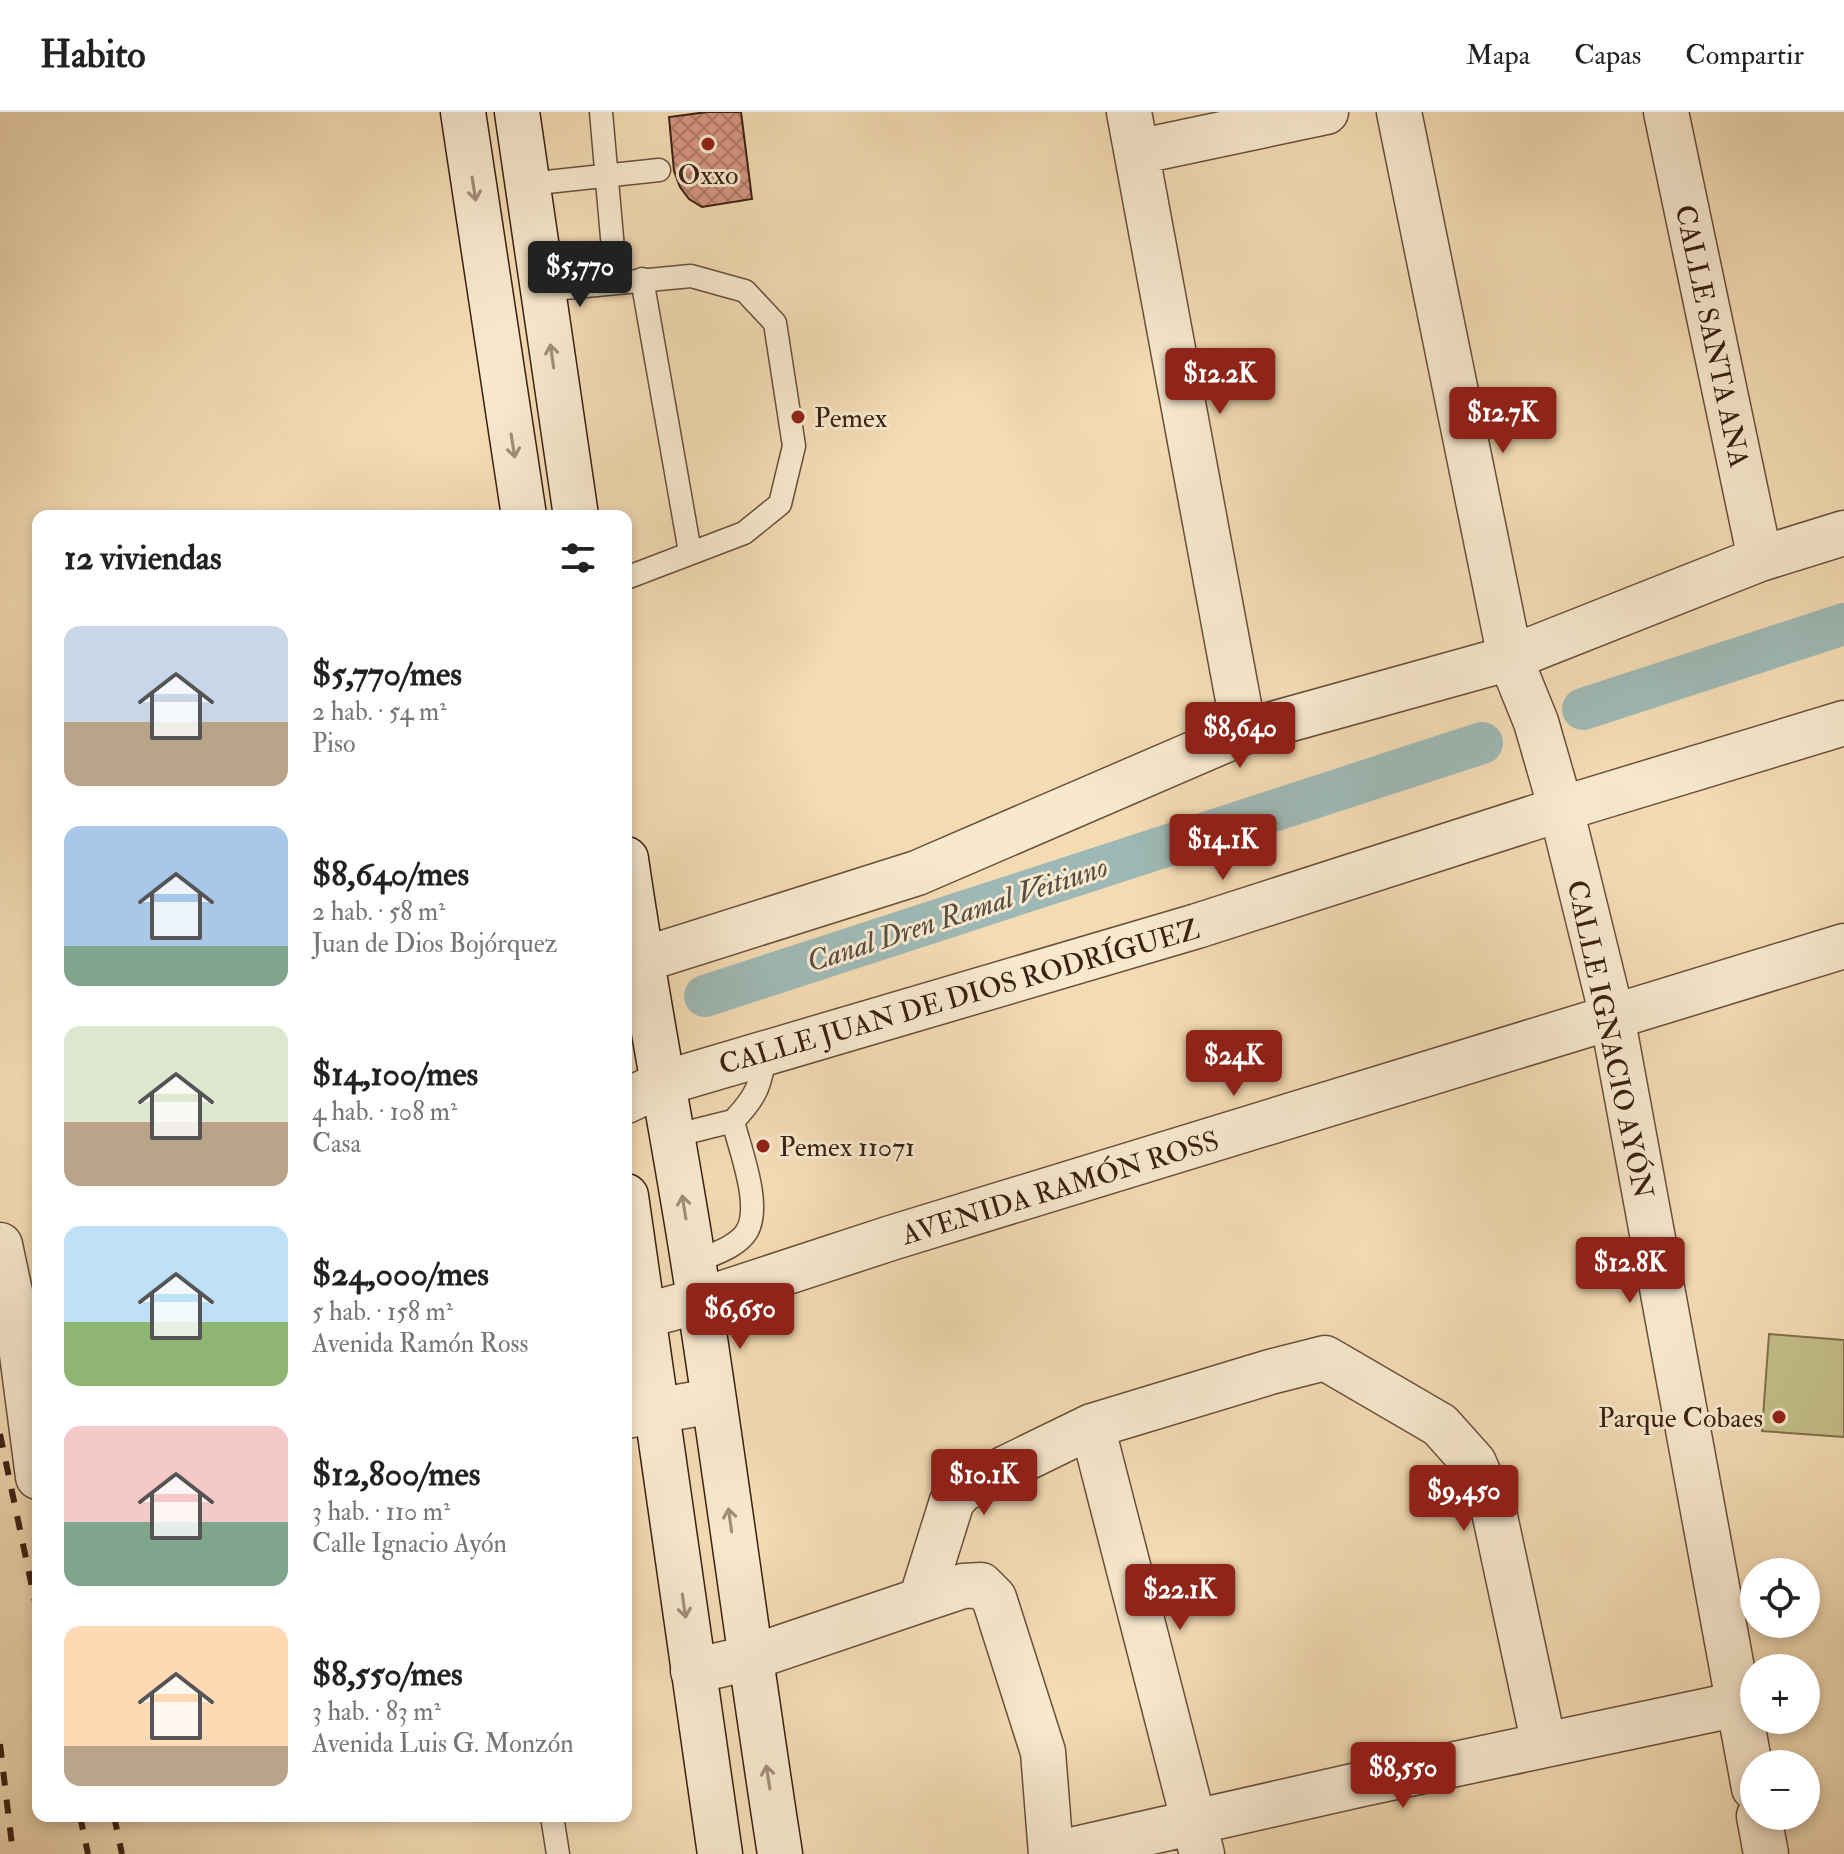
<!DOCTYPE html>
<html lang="es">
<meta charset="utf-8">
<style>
:root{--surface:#fff;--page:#f6f6f6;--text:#222;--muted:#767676;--line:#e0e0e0;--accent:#8f2418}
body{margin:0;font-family:"IM FELL Double Pica",serif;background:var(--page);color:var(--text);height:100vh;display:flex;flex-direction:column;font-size:30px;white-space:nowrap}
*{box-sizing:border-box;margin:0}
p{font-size:26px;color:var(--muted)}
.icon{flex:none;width:44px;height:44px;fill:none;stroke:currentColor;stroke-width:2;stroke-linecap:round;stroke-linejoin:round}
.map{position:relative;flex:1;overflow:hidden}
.drawer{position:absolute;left:32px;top:398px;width:600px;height:1312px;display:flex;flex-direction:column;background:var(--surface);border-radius:16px;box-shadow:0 4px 12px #0003}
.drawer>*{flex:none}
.buttons{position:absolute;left:1740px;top:1446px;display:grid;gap:16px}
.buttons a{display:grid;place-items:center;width:80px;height:80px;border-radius:50%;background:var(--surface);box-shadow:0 4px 12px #0003;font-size:40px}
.price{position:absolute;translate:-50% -68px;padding:0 18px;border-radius:8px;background:var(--accent);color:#fff;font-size:26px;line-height:52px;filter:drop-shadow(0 2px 4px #0008)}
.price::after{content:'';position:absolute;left:50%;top:48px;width:24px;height:18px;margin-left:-12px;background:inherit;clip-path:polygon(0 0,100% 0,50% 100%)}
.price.on{background:#222;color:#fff}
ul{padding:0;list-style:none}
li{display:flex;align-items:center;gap:24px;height:200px;padding:0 32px}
li span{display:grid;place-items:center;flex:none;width:224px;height:160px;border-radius:16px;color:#555}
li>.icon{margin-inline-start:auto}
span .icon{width:96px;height:96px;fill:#fffc;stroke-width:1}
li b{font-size:34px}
h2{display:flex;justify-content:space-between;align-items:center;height:96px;padding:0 32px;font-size:34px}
header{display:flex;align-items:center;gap:48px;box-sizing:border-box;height:112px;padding:0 40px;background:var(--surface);border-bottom:2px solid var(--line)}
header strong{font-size:38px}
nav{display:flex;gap:44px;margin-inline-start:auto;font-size:28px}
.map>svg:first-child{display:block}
</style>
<header>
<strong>Habito</strong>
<nav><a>Mapa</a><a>Capas</a><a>Compartir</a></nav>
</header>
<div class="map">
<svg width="1844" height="1742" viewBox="0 0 1844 1742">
<defs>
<pattern id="building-cross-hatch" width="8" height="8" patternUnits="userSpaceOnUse" patternTransform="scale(2)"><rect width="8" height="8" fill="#d59682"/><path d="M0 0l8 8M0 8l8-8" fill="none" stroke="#ae7a69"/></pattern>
</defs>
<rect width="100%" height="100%" fill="#f3dbb4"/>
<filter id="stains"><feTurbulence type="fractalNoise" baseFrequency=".0025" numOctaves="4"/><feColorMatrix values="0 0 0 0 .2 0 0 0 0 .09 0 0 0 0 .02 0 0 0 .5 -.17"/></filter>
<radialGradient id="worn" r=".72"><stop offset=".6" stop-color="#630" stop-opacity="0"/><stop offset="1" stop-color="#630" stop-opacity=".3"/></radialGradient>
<path fill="#c3be88" stroke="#7f6f4d" stroke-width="2" d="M1769 1222 1844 1228V1325L1762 1319Z"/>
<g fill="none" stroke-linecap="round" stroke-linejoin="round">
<path stroke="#9eb9b5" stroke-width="42" d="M1583 597 1844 512
M705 884 1482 631"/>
</g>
<path fill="url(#building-cross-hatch)" stroke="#3b2012" stroke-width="2" d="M707 0H741L752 87 702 95 689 87 680 75 674 59 669 5Z"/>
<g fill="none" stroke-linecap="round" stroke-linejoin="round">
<defs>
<path id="lane" d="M601 0 616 171
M528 72 659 58
M642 167 690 440
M543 178 691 164 745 179 775 211 794 334 780 392 744 421 626 466
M733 1009C757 984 760 974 766 940
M673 1024 733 1009C740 1038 762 1093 747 1119 737 1136 710 1143 693 1151
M552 1704 558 1742"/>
<path id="street" d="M1129 0 1244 620
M1399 0 1510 546 1536 610 1561 697 1612 904 1754 1676
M1666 0 1760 447
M1137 40 1326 0
M626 853 917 761 1244 620 1510 546 1760 447 1844 421
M626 989 664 971 1197 814 1561 697 1844 611
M0 1133 20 1227 38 1365
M643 1204 699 1189 891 1126 1844 834
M626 1304 713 1289
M1092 1314 1202 1742
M921 1488 963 1474 981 1473 994 1486 1043 1640 1051 1742
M693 1559 750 1546 921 1488 952 1389 962 1378 977 1370 1092 1314 1270 1260 1325 1246 1440 1313 1474 1351 1493 1395 1544 1633
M1759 1704 1766 1742
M1054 1742 1362 1672 1738 1592"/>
<path id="secondary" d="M463 0 524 404
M517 0 576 404
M626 747C645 881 672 1014 693 1148 724 1346 749 1544 780 1742
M626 1084 720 1742"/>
</defs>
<use href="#lane" stroke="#694f3a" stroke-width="25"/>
<use href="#street" stroke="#694f3a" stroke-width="47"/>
<use href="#secondary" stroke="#3b2012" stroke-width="47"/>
<use href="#lane" stroke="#f7e8ce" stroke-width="22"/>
<use href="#street" stroke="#f7e8ce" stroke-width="44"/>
<use href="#secondary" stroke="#f7e8ce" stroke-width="44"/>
<path stroke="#3b2012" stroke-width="6" stroke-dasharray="14 14" stroke-linecap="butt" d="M0 1322 38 1504
M0 1632 13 1742
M80 1704 88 1742
M114 1704 122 1742"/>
</g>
<defs><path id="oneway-shaft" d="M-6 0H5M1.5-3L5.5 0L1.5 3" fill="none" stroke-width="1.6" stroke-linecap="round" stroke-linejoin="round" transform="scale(2)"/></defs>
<g stroke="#a28e79">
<use href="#oneway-shaft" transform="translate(474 77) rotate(81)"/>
<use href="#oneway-shaft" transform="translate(552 244) rotate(-98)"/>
<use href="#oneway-shaft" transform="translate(513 334) rotate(81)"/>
<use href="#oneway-shaft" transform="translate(684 1095) rotate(-99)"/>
<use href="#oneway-shaft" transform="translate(730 1408) rotate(-98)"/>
<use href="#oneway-shaft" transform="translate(684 1494) rotate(82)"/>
<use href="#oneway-shaft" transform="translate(768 1665) rotate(-99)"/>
</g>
<g fill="#8f2418" stroke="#f7e8ce" stroke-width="3">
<circle cx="708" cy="32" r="8"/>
<circle cx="798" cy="305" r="8"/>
<circle cx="763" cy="1034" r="8"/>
<circle cx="1779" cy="1305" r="8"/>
</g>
<g text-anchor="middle" stroke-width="6" stroke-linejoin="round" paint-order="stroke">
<g font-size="28" fill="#3b2012" stroke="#f7e8ce" text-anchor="start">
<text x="708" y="72" text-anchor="middle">Oxxo</text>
<text x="814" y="315">Pemex</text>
<text x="779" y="1044">Pemex 11071</text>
<text x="1763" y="1315" text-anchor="end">Parque Cobaes</text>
</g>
<g font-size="28" fill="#3b2012" stroke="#f7e8ce">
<text transform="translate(1713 224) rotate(78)" y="10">CALLE SANTA ANA</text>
<text transform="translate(959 884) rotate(-16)" y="10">CALLE JUAN DE DIOS RODRÍGUEZ</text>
<text transform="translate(1611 927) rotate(78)" y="10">CALLE IGNACIO AYÓN</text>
<text transform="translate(1060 1075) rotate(-17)" y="10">AVENIDA RAMÓN ROSS</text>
</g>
<g font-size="30" font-style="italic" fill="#594e43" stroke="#f7e8ce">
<text transform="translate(957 802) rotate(-18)" y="10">Canal Dren Ramal Veitiuno</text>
</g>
</g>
<rect width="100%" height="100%" filter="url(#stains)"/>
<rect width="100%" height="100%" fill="url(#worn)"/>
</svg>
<div class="buttons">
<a><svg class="icon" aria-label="locate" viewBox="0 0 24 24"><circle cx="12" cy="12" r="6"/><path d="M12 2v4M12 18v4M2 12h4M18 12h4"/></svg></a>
<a>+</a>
<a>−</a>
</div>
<b class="price on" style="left:580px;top:197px">$5,770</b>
<b class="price" style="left:1220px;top:304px">$12.2K</b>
<b class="price" style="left:1503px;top:343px">$12.7K</b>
<b class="price" style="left:1240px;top:658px">$8,640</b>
<b class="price" style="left:1223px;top:770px">$14.1K</b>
<b class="price" style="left:1234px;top:986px">$24K</b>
<b class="price" style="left:1630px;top:1193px">$12.8K</b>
<b class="price" style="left:740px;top:1239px">$6,650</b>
<b class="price" style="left:984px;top:1405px">$10.1K</b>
<b class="price" style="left:1464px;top:1421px">$9,450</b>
<b class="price" style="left:1180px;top:1520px">$22.1K</b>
<b class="price" style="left:1403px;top:1698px">$8,550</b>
<section class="drawer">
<h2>12 viviendas<svg class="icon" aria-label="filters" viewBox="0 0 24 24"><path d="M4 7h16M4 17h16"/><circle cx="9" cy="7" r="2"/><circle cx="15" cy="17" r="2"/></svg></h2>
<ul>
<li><span style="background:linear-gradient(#c9d6e8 60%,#b9a48a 0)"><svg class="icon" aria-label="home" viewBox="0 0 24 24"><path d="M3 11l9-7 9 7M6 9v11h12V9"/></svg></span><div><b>$5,770/mes</b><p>2 hab. · 54 m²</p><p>Piso</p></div></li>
<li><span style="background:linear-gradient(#a9c7e8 75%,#7fa58c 0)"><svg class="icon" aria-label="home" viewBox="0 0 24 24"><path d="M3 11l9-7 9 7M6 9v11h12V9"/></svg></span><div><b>$8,640/mes</b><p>2 hab. · 58 m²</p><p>Juan de Dios Bojórquez</p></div></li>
<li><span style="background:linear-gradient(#dfe7d0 60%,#b9a48a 0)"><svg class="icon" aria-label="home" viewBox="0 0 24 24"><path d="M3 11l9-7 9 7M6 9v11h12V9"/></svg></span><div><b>$14,100/mes</b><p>4 hab. · 108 m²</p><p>Casa</p></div></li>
<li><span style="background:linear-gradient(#bfe0f5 60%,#8fb573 0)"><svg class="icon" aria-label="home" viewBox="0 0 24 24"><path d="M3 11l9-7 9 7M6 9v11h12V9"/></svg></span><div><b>$24,000/mes</b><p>5 hab. · 158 m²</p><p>Avenida Ramón Ross</p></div></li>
<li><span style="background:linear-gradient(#f6c9c9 60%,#7fa58c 0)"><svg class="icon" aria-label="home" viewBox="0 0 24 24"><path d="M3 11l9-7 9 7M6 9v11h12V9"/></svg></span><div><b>$12,800/mes</b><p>3 hab. · 110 m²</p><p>Calle Ignacio Ayón</p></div></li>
<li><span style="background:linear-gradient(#ffd9b3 75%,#b9a48a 0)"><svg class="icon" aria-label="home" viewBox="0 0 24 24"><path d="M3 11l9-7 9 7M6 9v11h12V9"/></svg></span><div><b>$8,550/mes</b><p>3 hab. · 83 m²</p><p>Avenida Luis G. Monzón</p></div></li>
</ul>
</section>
</div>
